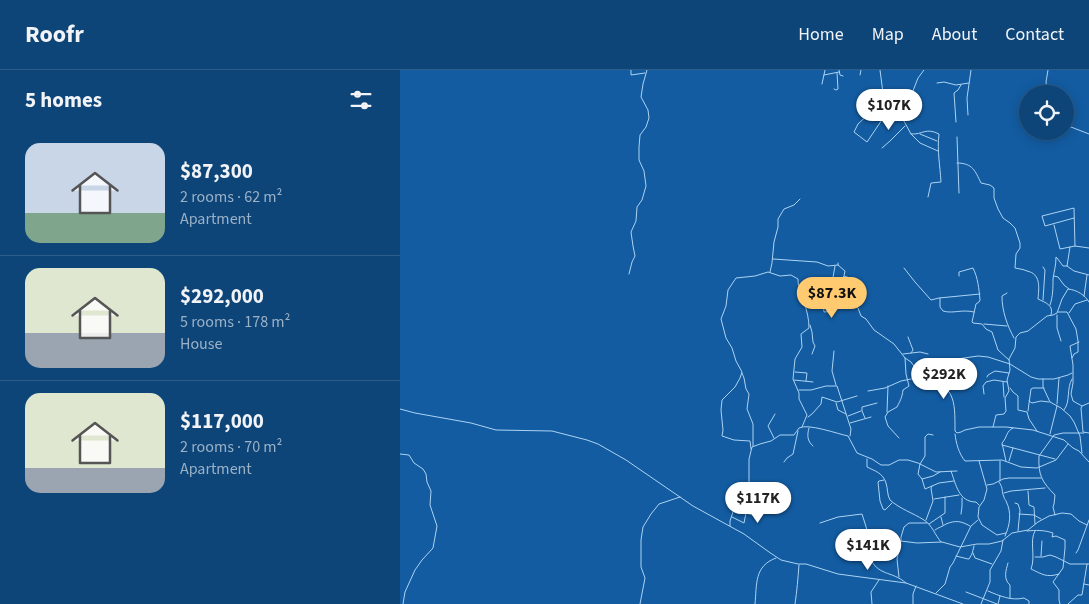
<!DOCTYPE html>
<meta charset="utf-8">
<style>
:root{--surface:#0e4579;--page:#1c4f80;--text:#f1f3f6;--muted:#9bb1c6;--line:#2e5d8a;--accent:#ffca70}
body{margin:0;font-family:"Source Sans 3",sans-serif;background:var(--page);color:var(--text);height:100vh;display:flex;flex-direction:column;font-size:19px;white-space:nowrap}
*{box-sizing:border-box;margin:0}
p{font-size:16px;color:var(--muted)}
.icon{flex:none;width:28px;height:28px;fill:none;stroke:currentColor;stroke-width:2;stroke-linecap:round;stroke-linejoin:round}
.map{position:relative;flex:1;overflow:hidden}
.side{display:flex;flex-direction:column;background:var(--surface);width:400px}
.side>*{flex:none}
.fabs{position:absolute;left:619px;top:15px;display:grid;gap:10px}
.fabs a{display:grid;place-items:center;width:55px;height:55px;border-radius:50%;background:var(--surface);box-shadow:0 2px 12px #0003,0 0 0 1px var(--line);font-size:25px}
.price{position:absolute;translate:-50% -42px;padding:0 11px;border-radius:18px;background:#fff;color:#222;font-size:16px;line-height:32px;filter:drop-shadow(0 1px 2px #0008)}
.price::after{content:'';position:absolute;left:50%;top:30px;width:15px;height:11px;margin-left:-8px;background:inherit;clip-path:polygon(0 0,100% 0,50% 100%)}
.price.current{background:var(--accent);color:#111}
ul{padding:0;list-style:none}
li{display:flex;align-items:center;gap:15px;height:125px;padding:0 25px}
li+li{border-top:1px solid var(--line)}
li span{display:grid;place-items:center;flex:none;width:140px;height:100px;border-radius:15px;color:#555}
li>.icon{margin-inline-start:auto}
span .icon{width:60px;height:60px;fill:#fffc;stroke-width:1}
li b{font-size:21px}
h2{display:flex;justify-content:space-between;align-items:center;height:60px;padding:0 25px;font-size:21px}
header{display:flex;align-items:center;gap:30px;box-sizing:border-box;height:70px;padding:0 25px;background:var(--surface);border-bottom:1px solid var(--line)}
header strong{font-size:24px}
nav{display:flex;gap:28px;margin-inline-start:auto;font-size:18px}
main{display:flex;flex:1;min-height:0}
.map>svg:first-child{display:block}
</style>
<header>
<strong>Roofr</strong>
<nav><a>Home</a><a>Map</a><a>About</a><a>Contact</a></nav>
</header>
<main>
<section class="side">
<h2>5 homes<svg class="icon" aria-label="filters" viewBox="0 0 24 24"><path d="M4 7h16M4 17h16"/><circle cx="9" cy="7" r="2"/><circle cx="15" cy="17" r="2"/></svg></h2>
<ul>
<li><span style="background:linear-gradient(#c9d6e8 70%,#7fa58c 0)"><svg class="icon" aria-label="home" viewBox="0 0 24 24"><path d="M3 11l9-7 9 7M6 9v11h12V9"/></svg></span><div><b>$87,300</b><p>2 rooms · 62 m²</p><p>Apartment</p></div></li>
<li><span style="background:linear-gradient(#dfe7d0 65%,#9aa5b1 0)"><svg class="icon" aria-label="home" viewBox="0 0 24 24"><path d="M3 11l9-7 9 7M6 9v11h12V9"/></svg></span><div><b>$292,000</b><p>5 rooms · 178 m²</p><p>House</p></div></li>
<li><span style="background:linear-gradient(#dfe7d0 75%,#9aa5b1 0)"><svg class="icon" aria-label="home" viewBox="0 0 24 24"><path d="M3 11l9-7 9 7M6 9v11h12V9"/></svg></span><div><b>$117,000</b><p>2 rooms · 70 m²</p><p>Apartment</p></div></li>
</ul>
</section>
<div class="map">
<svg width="689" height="534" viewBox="0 0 689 534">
<rect width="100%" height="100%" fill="#135ca1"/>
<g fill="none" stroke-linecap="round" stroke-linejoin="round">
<path stroke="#acd3f4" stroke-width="1" d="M231 0V5L245 3
M439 0 440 5 443 6
M480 0 483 23 474 39 458 54 454 62 467 72 492 35
M424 5 439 2
M460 5 461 0
M537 13 544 12 556 15 569 13
M422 14 425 0
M434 19 436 20 438 19 437 3
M483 22 493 36 499 42 511 64 520 73 538 81
M645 24 647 19 646 12 648 0
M497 39 504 30 511 26 518 8 524 0
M568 45 567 28 571 0
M556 52 554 23 558 20 561 15
M665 57H671L689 64
M643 61 650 66 658 61
M511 64C523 65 525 57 539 64 537 81 540 95 541 112L531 113 528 127
M520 64 537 71
M557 67 559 123
M482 78 490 71 505 56
M557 93C573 93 575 101 581 113L590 115 594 118V128L598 139 603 148 610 153 615 158 620 173V178L616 184 615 198C619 199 623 199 627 201 641 204 639 217 638 229 646 233 654 235 651 245
M674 148 645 156 642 146 674 138 675 176
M654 155 660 179 675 176 689 178
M670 177 667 196 674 201 689 205
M373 189 417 192 428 196 438 195
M438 193V195L445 201 444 206
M643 197 645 200 643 230
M504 198 515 212 531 230 539 228 580 224
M370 202 372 193 374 172 378 157V149L384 139 394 135 400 129
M229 204 232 192 235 186 233 176 231 162 236 151 237 137 242 130 246 116 244 101 239 90V77L240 65 246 57 249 48 248 40 241 27 243 14 247 0
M559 206V202L573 198C578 208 579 219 580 230L579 232 576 234 572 252 573 253 582 254 586 259 592 262 598 280 609 290
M654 206 658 207 664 215 669 219
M425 208V228
M607 223 602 226C602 241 607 255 614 268
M432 224V213L435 196
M684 226 687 205
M540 228V237L543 241C553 244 562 239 574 242
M423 231 424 242 435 241 436 232C443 226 441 215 443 207L444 206 450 208
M406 233 413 231H421L434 224H441L450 229 458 238 461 246 466 249 474 260 494 274 505 288 511 292 521 306C555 316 555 328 555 361L557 363 561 362 565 360 579 357H606L633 360 664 370 673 378 679 381 689 392
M650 235C653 226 653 218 653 209 654 201 656 196 656 187L657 188 663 196H667
M658 242H667L676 259 678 271V282L674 284 672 288
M669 243 675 234 687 230
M657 245V258L661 271
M584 254 607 256
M410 255 412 262 413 272 415 276 412 284
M508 267 513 280 511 283
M679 272 670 276 673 295V313L671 324 673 331 682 336
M434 281 432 301 436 315
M503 284 520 282 528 284
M395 302 407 303 406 311
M342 303 344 308 346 319 349 324 347 339 353 354V376
M587 307 588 305 595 301 609 303
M528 308V303L529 299 536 294H545L557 289 578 286 588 287 610 294 631 307 638 309H654L668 305 672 303
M643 309V317L650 332 661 338 670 346 674 352 680 366 682 383
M394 310 413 312
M603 312 604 327
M610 318 613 322 618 326V340L627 342 629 349 637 361
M399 320H411L426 316H437L451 359 450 366
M468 321 485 318 501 311 521 307
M584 324 583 316 586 312 594 310 607 312
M629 331 632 333 641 331 649 332
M436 333 438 340 446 344
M689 333 682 336 681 338 683 362 689 363
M657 334 659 308
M0 339 15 343 71 353 96 360 152 361 187 370 198 374 226 390 293 436 344 464 369 482 381 490 398 494H406L438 504 506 513 563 534
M664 340C671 331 666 319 672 309
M628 341 631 319 633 318H644
M487 342 488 316
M448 346 461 341
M408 347 412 344 421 334 422 327 437 332 457 326
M465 348 462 341V337L477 333
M450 353 471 347
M593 357 596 345 604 344 606 341 605 328 609 321 607 310 610 300 609 289 615 278 616 267 620 263 628 261 633 257 647 246 653 245 657 243 662 229 668 219C677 220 685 225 689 232
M409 358C407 365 407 371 413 376
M555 364C556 373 559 384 565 391L602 390 621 397 637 398 656 390 668 374
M650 364 657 336
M533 365 528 364 525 367V386L520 394 518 404 522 409 533 406 540 402
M374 368 368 356 375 344
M499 368 488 356 485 347 488 342 497 337C500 331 502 328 503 320L509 316 506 304 505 288
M602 375 655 389
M351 379 350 371 334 370 322 366 323 360 321 340 322 330 335 317 340 308 342 302 336 291 332 278 326 268 321 249 326 236 328 220 336 208 355 206 368 202 380 206 391 205 398 209C398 219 401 223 404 233 407 240 409 250 409 258L401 264 402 277 395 289 393 309 399 323V329L407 345 402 357
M0 384 9 385 14 393 23 399 26 404 27 412 31 421 30 435 37 456 33 478 22 490 15 500 5 522 3 534
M467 389V397C475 401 483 403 486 413 488 419 487 425 490 430 500 439 513 443 524 450 532 455 535 465 541 472
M579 391 587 419 584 430 579 437 578 447 582 455 597 465 606 463
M600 391V411
M606 391 602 373C607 368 606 361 613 358
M609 391 613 378
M384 392 387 388 393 384 398 361
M551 401C556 415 559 432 576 432L579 435
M522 409 525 419 539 413 554 411
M484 410 479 411 478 412 480 431 483 439 485 440 492 433
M599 412C604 419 601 421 604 427 604 429 606 430 606 431 612 443 610 455 605 466
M587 415 593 414 603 409 609 408H641
M628 421 629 435 634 437 635 454
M604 423 611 421 645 418
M343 424 358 431
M534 429 559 425
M338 431 355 438
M615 433 618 434 620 440 618 461
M335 439 355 446 359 425
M561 444 562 436V428
M619 444 634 445 641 449
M655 445 653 437 654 434 655 425C642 412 638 405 639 386L654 365 663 363H684
M332 447 344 453 346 443
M541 447 543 455
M526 450 533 431 531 418 532 416
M420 453 438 447 462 444 468 463 478 465 493 470 517 473 542 472 560 477 577 474H589L602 471 612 463 628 460 638 452 649 446 662 443 671 444 679 451 687 455
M529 454 545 443V427
M330 456V451L335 436 341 425 349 416V389L352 377 360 374 371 371 380 365H394C396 363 397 360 399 358 408 353 438 364 448 366L457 383 472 389 481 395H489L499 390H508L518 393 536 402 557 401
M535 460C539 457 542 457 546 454 556 450 561 451 570 456
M627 461C636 460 644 460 653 463L652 467 656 466 665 470V478L663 498 653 512 659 520V530L660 534
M635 461C629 471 636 486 631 499 642 504 646 508 659 504
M468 464 471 478 469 486C478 507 491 500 506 513
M573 483 575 488 592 494
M676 483 678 480 689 450
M556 486 568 489H569L572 484 574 476
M641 486 642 471
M635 487H643L650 485 656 487 670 494H689
M608 493C606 500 603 509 610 515V528
M499 507 497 489 501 471V467L504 457 509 453H527
M684 514 689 515
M588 521C600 526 611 531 624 528L629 531V534
M566 522 597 534
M536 523 545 514 550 497 553 493 571 456 578 450
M240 534 245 508 241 497V470L243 457 251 444 259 434 280 427
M355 534C357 514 354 496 376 488
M395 534C397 521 398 508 399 495
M472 534 471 522 479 510
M513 534V524L516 516
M581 534 590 512V500L601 481 603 470
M598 534 600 526
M668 534 678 525H682L687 494"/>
</g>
</svg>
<div class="fabs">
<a><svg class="icon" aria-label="locate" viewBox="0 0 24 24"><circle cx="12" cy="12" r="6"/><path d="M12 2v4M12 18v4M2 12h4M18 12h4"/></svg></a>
</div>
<b class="price" style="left:489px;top:61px">$107K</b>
<b class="price current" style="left:432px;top:249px">$87.3K</b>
<b class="price" style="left:544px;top:330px">$292K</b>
<b class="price" style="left:358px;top:454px">$117K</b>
<b class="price" style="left:468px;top:501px">$141K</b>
</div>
</main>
